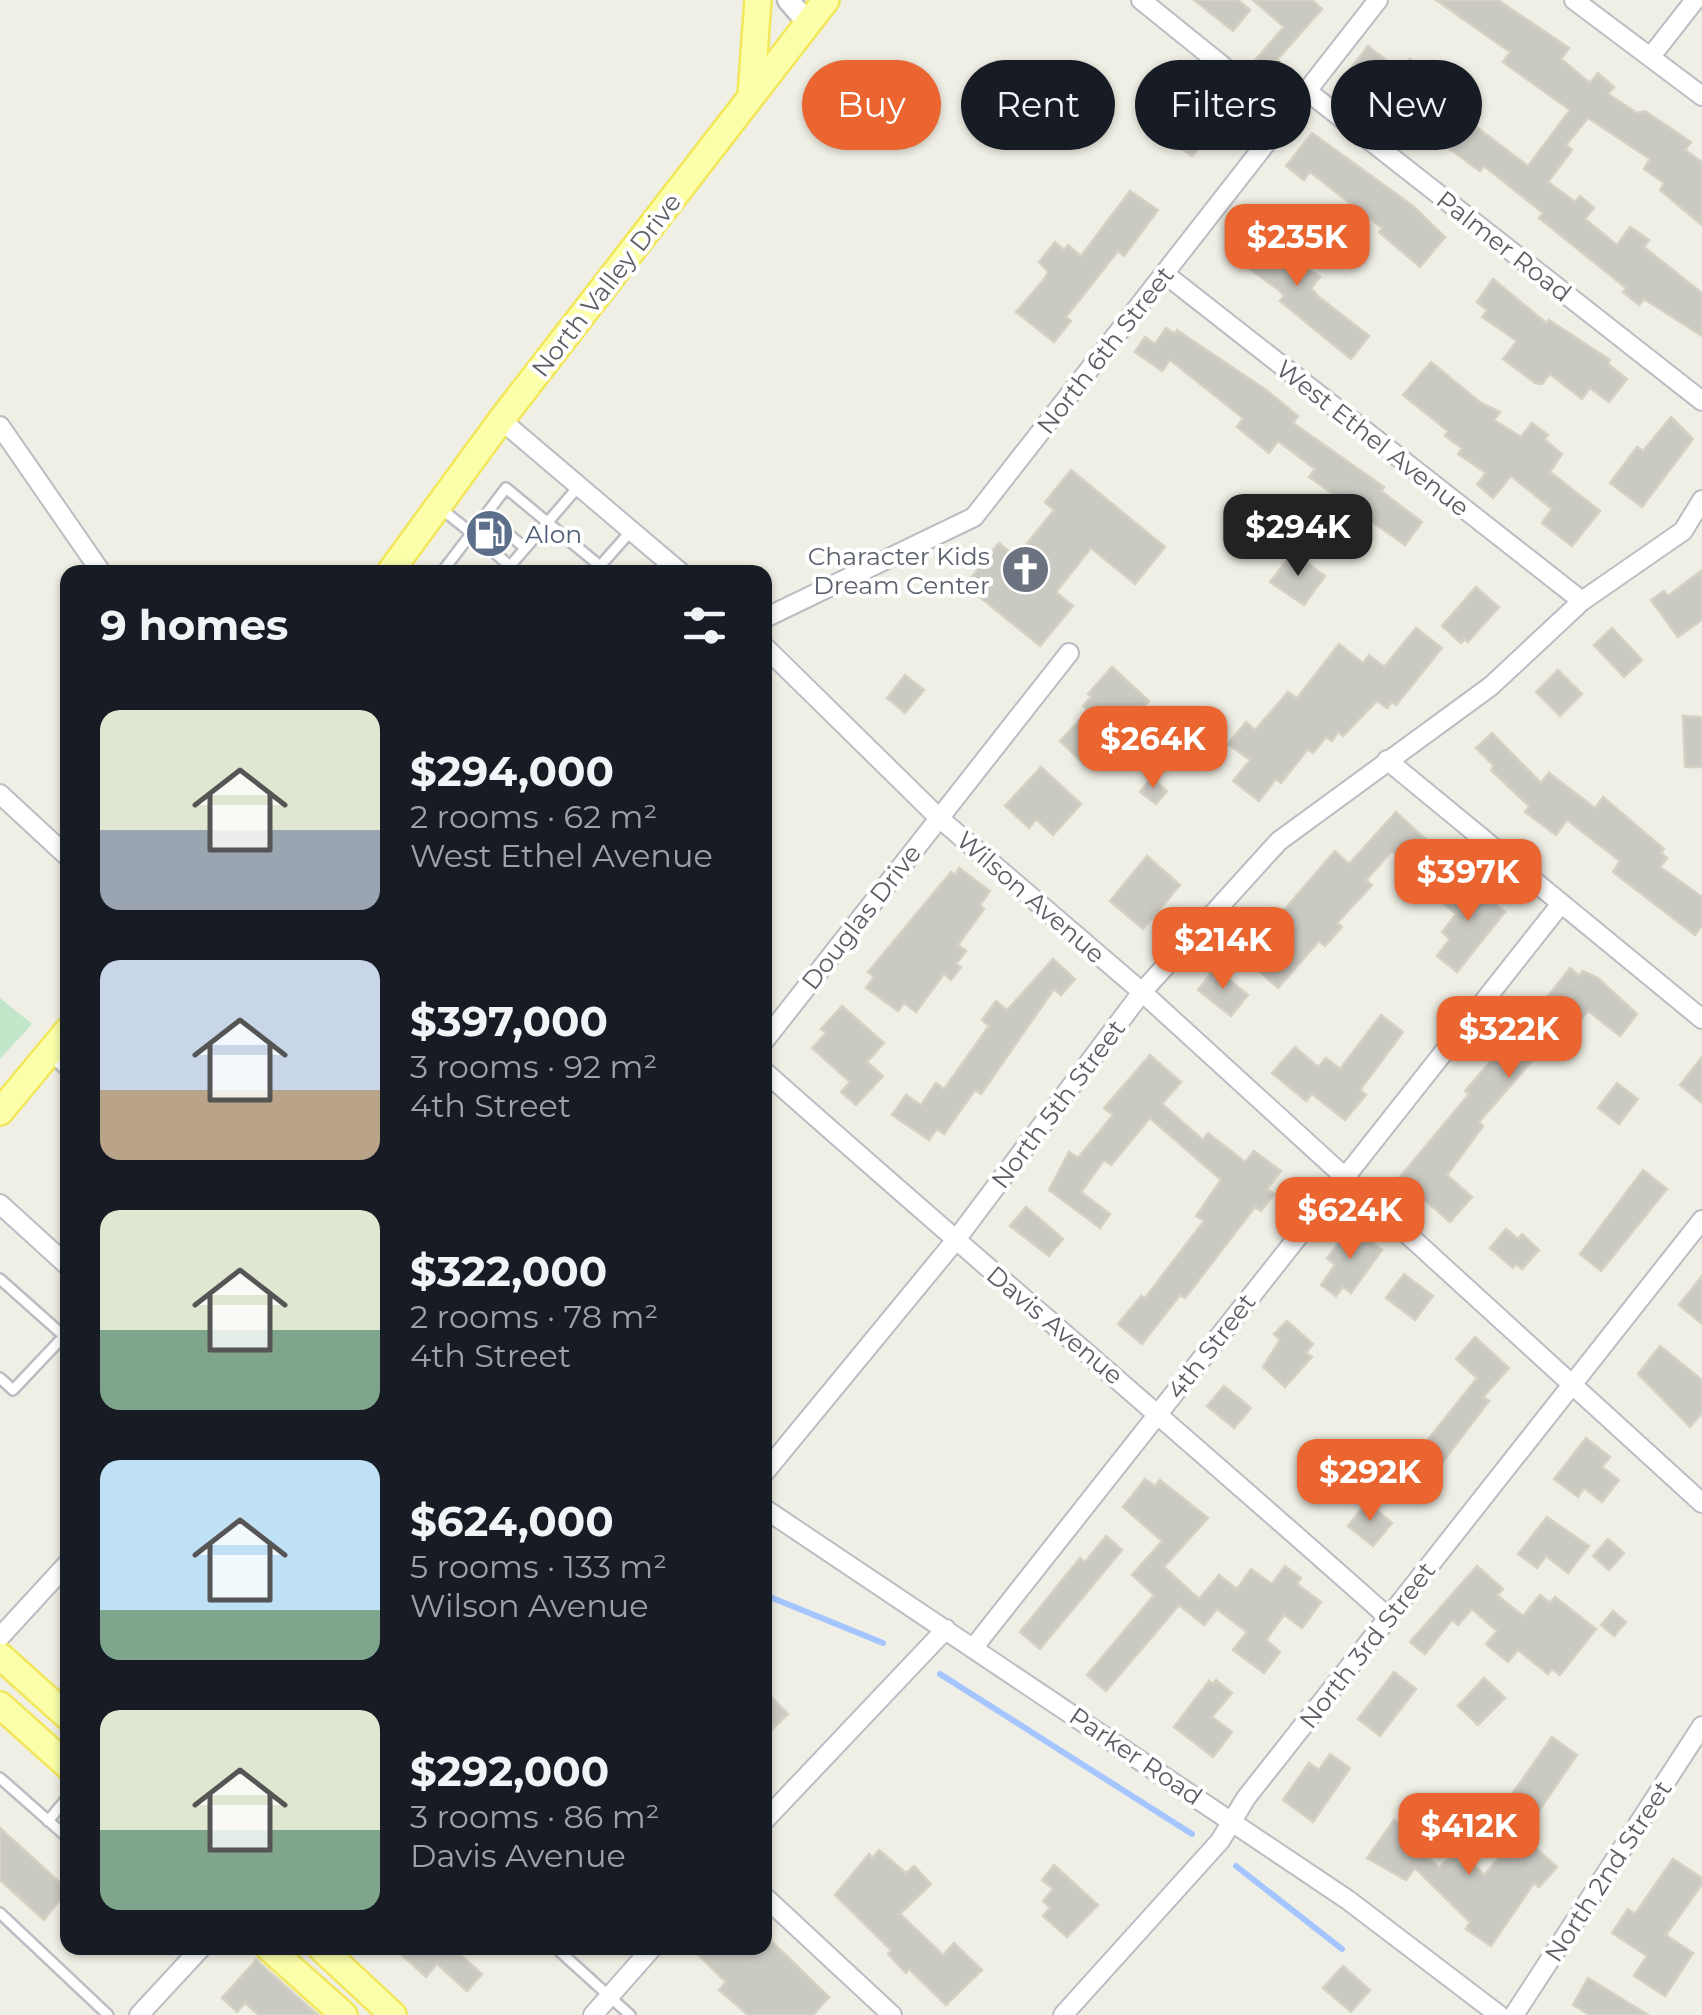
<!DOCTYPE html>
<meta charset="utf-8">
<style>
:root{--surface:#171b24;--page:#20242c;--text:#f1f3f6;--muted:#9ea1a6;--accent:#ea6530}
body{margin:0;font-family:Montserrat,sans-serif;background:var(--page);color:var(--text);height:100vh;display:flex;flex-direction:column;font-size:38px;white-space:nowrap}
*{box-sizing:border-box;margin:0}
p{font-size:32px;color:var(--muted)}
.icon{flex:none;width:55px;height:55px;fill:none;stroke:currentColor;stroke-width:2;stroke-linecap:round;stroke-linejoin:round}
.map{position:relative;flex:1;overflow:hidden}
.sheet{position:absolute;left:60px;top:565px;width:712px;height:1390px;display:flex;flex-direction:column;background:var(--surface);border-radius:20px;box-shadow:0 2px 8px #0004}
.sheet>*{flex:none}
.top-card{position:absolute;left:802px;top:60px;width:748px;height:90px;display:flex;gap:20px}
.price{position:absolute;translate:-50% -85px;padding:0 22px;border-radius:20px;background:var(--accent);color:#fff;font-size:32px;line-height:65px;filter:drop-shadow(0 2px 5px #0008)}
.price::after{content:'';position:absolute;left:50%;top:60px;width:30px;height:22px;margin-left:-15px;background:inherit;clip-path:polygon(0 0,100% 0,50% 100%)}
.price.on{background:#222;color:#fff}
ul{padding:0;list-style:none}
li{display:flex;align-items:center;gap:30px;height:250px;padding:0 40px}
li span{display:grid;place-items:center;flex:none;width:280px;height:200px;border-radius:20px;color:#555}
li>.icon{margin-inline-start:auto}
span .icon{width:120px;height:120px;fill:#fffc;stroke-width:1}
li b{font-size:42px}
h2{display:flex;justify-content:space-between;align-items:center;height:120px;padding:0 40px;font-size:42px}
.tag{padding:0 35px;border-radius:45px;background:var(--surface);box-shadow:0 2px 8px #0004;font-size:35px;line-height:90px}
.tag.on{background:var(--accent);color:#fff}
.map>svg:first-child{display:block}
</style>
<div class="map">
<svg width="1702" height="2015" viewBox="0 0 1702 2015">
<rect width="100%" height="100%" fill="#efefe5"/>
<path fill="#c1e6c9" d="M0 998 32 1024 0 1059Z"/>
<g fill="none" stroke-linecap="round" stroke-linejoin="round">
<path stroke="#a4c5ff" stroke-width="6" d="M765 1595 883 1643
M940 1674 1192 1834
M1236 1866 1342 1949"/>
</g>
<path fill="#cac9c2" stroke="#d4d2c3" stroke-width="2.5" d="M1194 0H1238L1250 10 1233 31Z
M1253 0H1312L1322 9 1277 60 1288 70 1273 88 1249 67 1284 27Z
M1436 0H1498L1569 48 1561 59 1590 83 1598 73 1614 87 1608 94 1637 113 1645 111 1691 142 1685 150 1702 162V225L1660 190 1664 183 1644 169 1650 159 1588 118 1566 145 1572 150 1548 182 1575 202 1580 196 1594 208 1585 219 1617 245 1630 227 1649 240 1644 247 1702 293V336L1644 299 1639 305 1623 292 1626 288 1539 218 1543 213 1484 166 1480 171 1448 148 1351 68 1368 46 1400 71 1410 59 1428 74 1434 65 1447 75 1433 94 1528 166 1570 110 1503 62 1510 52Z
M1193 79 1233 109 1192 156 1176 145 1190 126 1169 108Z
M1312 133 1413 206 1445 237 1420 267 1379 232 1382 228 1310 172 1304 180 1286 166Z
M1130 191 1158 210 1124 256 1118 251 1066 317 1071 321 1054 342 1016 312 1045 278 1048 272 1039 262 1055 242 1064 250 1068 245 1081 256Z
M1253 221 1270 233 1265 240 1320 277 1311 288 1319 297 1369 336 1351 359 1280 301 1284 296 1280 291 1229 254Z
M1493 279 1546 323 1549 320 1610 360 1608 364 1627 379 1609 402 1590 388 1582 399 1550 374 1542 384 1535 383 1503 359 1517 341 1482 317 1487 310 1477 302Z
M1166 328 1175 334 1177 330 1266 390 1298 416 1293 423 1384 487 1381 491 1422 522 1405 545 1309 477 1315 469 1278 441 1269 453 1237 427 1243 418 1170 360 1162 371 1135 352 1145 337 1155 344Z
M1431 362 1481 403 1500 412 1494 420 1521 437 1532 423 1548 435 1544 439 1562 454 1550 472 1600 511 1572 546 1542 523 1552 509 1511 476 1493 498 1477 484 1486 473 1458 454 1462 448 1445 436 1448 431 1403 395Z
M1671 417 1693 439 1642 507 1610 483 1637 447 1643 451Z
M1071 470 1165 547 1135 584 1091 548 1056 592 1073 606 1040 646 965 585 999 543 1016 557 1054 510 1045 502Z
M1293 552 1325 576 1304 605 1270 582Z
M1702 570V620L1678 637 1651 600 1664 591 1668 596Z
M1476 587 1499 607 1468 642 1465 639 1461 643 1442 626Z
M1416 628 1442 648 1396 705 1392 702 1387 708 1377 701 1343 736 1338 732 1332 741 1326 737 1313 753 1308 749 1281 783 1276 779 1259 801 1233 781 1250 760 1228 744 1246 722 1255 730 1288 692 1297 698 1339 644 1363 663 1369 655 1384 667Z
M1612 628 1642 660 1624 677 1594 645Z
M1112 667 1149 701 1085 765 1060 741 1088 711 1083 706 1091 697 1088 694Z
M1558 670 1582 694 1560 716 1536 692Z
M905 675 924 690 905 713 887 698Z
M1683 716 1702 717V767H1685Z
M1492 733 1541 783 1549 773 1595 808 1603 797 1664 849 1661 853 1667 858 1660 867 1702 897V925L1695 935 1613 872 1620 861 1567 820 1556 835 1525 812 1529 806 1491 770 1494 766 1476 748Z
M1041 767 1081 804 1053 835 1036 819 1029 828 1005 806Z
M1151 778 1167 791 1156 804 1140 792Z
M1396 812 1433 846 1412 868 1392 851 1366 880 1372 885 1337 923 1342 927 1325 946 1319 941 1278 988 1259 971 1268 961 1252 947 1335 851 1349 864Z
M1147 856 1180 885 1143 929 1110 901Z
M959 868 990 891 980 905 984 909 958 945 966 951 956 964 961 967 951 980 944 974 916 1012 904 1003 898 1011 866 988 874 977 868 972 951 872 955 875Z
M1465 880 1505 912 1457 972 1437 956 1450 939 1442 932 1456 914 1445 905Z
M1053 959 1075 979 1061 995 1054 989 981 1094 975 1090 944 1134 937 1129 929 1140 892 1115 906 1095 921 1105 936 1083 944 1089 989 1026 982 1020 996 1001 1007 1010Z
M1215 968 1248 995 1231 1016 1198 990Z
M1570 968 1579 976 1583 971 1598 978 1637 1014 1620 1036 1588 1011 1558 1046 1550 1040 1479 1122 1483 1126 1447 1175 1472 1197 1450 1222 1399 1178 1469 1094 1465 1091 1519 1028 1515 1025 1535 1000 1541 1005Z
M842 1006 884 1043 867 1062 883 1076 856 1105 841 1092 850 1082 812 1048 826 1033 821 1029Z
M1381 1015 1403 1032 1360 1090 1366 1095 1345 1120 1312 1094 1306 1101 1272 1073 1295 1047 1318 1067 1326 1058 1340 1069Z
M1150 1055 1181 1082 1162 1104 1203 1140 1208 1133 1245 1162 1254 1151 1281 1171 1267 1189 1274 1194 1261 1211 1255 1207 1185 1298 1180 1295 1142 1344 1118 1324 1141 1296 1145 1298 1204 1221 1196 1216 1221 1180 1150 1118 1111 1165 1104 1160 1081 1192 1110 1214 1100 1228 1049 1190 1069 1152 1078 1158 1113 1115 1104 1108Z
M1702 1057V1103L1680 1085Z
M1617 1083 1638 1099 1619 1124 1598 1108Z
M1643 1170 1667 1189 1601 1271 1580 1254Z
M1026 1207 1063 1239 1049 1256 1010 1226Z
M1351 1227 1382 1250 1351 1293 1343 1287 1336 1296 1321 1285 1335 1265 1327 1258Z
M1506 1229 1518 1239 1522 1234 1539 1250 1522 1269 1516 1264 1513 1268 1490 1248Z
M1404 1274 1433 1296 1415 1320 1386 1298Z
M1702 1276V1324L1679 1305Z
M1287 1321 1313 1344 1306 1353 1312 1357 1285 1387 1263 1367 1280 1340 1274 1334Z
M1475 1337 1509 1368 1483 1397 1489 1401 1423 1488 1402 1472 1477 1378 1456 1359Z
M1660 1346 1702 1380V1413L1690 1427 1638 1374Z
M1224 1386 1251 1408 1234 1428 1207 1406Z
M1586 1438 1610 1457 1602 1467 1619 1480 1602 1502 1584 1488 1578 1497 1554 1479Z
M1145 1479 1155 1486 1160 1480 1208 1518 1164 1567 1199 1599 1219 1575 1237 1589 1251 1569 1272 1584 1285 1566 1301 1578 1297 1584 1321 1602 1302 1628 1284 1615 1266 1640 1280 1652 1264 1673 1233 1650 1247 1632 1217 1609 1204 1625 1179 1605 1106 1691 1087 1675 1154 1595 1132 1575 1162 1541 1123 1507Z
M1367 1502 1392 1523 1373 1546 1348 1526Z
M1547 1517 1589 1546 1568 1573 1546 1556 1537 1568 1518 1554Z
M1106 1536 1122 1550 1040 1649 1020 1632 1080 1558 1085 1562Z
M1608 1539 1624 1553 1609 1570 1593 1556Z
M1477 1566 1503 1589 1497 1595 1523 1616 1540 1595 1550 1603 1555 1597 1596 1629 1560 1675 1552 1669 1548 1674 1518 1650 1508 1662 1486 1644 1497 1631 1472 1609 1458 1625 1452 1620 1425 1654 1410 1642Z
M1613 1611 1626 1622 1614 1636 1601 1625Z
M1394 1672 1416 1689 1380 1736 1358 1719Z
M1484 1678 1505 1698 1478 1725 1458 1706Z
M1216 1680 1232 1693 1212 1717 1232 1732 1213 1757 1174 1727 1209 1681 1213 1684Z
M765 1691 788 1714 765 1736Z
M1552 1737 1577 1755 1534 1818 1508 1800Z
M1330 1754 1350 1768 1313 1822 1283 1800 1309 1763 1319 1770Z
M1394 1820 1423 1840 1418 1847 1439 1868 1458 1849 1484 1875 1520 1834 1557 1867 1539 1887 1534 1883 1491 1946 1466 1929 1470 1922 1415 1868 1406 1880 1367 1858Z
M0 1828 68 1890 44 1920 0 1880Z
M879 1850 906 1873 914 1866 931 1884 900 1914 943 1955 954 1943 982 1970 946 2005 909 1969 906 1973 888 1954 891 1950 835 1895 869 1854 872 1858Z
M1673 1859 1702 1878V1884L1666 1935 1693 1953 1665 1996 1634 1976 1647 1956 1612 1933 1628 1909 1635 1914Z
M1054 1865 1098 1905 1067 1937 1043 1916 1050 1908 1043 1901 1053 1889 1042 1880Z
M765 1935 829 1997 813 2015H748L719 1990 726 1982 691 1948H765Z
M394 1948H453L482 1974 467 1991 437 1964 426 1977Z
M256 1960 318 2015H259L245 2003 237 2012 222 1998Z
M1343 1966 1370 1990 1351 2012 1323 1988Z
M1588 1978 1648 2015H1590L1573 2005Z"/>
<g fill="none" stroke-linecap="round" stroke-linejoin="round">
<defs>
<path id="service" d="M439 507 474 535
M505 531 525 548
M489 548 510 566 578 487
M442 572 506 488 600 566 631 531
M50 1056 68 1072
M0 1279 64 1336 13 1390 0 1378
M0 1778 68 1838
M48 1821 68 1797
M0 1913 108 2015
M556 1948 630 2015"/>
<path id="minor" d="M1141 0 1286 117
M1574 0 1702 96
M1652 55 1695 0
M1307 91 1702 401
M1165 274 1582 601
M501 420 680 572
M0 426 101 572
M765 618 974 517 1378 0
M765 647 938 817 1142 992 1702 1503
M1387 760 1702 1019
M0 794 68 857
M765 1040 1069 653
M765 1072C972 1256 1183 1434 1389 1618
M0 1204 68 1266
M765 1472 955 1241 1142 992 1279 841 1491 686 1582 601 1683 531 1702 500
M765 1509 1348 1900 1499 2015
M0 1637 68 1563
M974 1647 1560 905
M765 1820 946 1629
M765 1897 892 2015
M139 2015 201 1948
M593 2015 652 1948
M1063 2015 1220 1841 1246 1798 1702 1220
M1514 2015 1702 1726"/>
<path id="tertiary" d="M788 0 808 23"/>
<path id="primary" d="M751 95 758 0
M390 572 501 420 826 0
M0 1112 68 1030
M0 1656 68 1717
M0 1705 68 1766
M269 1948 344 2015
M321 1948 393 2015"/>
</defs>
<use href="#service" stroke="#bcbdc3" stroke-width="14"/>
<use href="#minor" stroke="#bcbdc3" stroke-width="22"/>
<use href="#tertiary" stroke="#bcbdc3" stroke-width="25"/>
<use href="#primary" stroke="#f2e75b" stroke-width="30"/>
<use href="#service" stroke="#fff" stroke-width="9"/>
<use href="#minor" stroke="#fff" stroke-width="18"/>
<use href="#tertiary" stroke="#fff" stroke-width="20"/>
<use href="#primary" stroke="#fbffa9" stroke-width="25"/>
</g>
<defs>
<symbol id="fuel-disc" viewBox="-11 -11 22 22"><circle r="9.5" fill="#5c6f8a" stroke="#fff"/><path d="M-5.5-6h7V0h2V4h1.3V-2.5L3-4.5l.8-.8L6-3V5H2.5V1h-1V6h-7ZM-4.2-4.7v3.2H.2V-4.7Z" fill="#fff"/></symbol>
<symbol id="church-disc" viewBox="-11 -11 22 22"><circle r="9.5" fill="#6b7280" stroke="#fff"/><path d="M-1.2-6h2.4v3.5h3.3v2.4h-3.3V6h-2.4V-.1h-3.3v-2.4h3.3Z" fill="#fff"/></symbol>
</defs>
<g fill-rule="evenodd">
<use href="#fuel-disc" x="462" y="506" width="55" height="55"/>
<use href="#church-disc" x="998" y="542" width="55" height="55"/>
</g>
<g text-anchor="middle" stroke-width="8" stroke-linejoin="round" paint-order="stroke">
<g font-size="25" fill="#5c5e65" stroke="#fff">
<text transform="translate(1504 246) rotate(38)" y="9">Palmer Road</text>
<text transform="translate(606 285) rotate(-52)" y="9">North Valley Drive</text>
<text transform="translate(1105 350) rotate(-52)" y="9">North 6th Street</text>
<text transform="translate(1373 438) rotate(38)" y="9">West Ethel Avenue</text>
<text transform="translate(1031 897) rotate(41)" y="9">Wilson Avenue</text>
<text transform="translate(861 917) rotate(-52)" y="9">Douglas Drive</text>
<text transform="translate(1058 1104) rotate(-53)" y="9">North 5th Street</text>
<text transform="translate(1055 1325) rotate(40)" y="9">Davis Avenue</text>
<text transform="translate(1211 1346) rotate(-52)" y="9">4th Street</text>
<text transform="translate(1367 1645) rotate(-52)" y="9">North 3rd Street</text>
<text transform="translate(1136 1756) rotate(34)" y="9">Parker Road</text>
<text transform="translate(1608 1871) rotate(-57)" y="9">North 2nd Street</text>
</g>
<g font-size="25" fill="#4e5e75" stroke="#fff" text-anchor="start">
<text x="525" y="543">Alon</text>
</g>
<g font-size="25" fill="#5b616d" stroke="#fff" text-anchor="end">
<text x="990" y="565">Character Kids<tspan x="990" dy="29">Dream Center</tspan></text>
</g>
</g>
</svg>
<b class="price" style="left:1297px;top:289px">$235K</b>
<b class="price on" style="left:1298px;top:579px">$294K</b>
<b class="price" style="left:1153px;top:791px">$264K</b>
<b class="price" style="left:1468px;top:924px">$397K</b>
<b class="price" style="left:1223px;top:992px">$214K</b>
<b class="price" style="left:1509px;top:1081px">$322K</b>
<b class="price" style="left:1350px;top:1262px">$624K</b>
<b class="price" style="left:1370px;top:1524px">$292K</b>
<b class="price" style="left:1469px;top:1878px">$412K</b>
<div class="top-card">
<a class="tag on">Buy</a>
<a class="tag">Rent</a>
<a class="tag">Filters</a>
<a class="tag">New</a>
</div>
<section class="sheet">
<h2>9 homes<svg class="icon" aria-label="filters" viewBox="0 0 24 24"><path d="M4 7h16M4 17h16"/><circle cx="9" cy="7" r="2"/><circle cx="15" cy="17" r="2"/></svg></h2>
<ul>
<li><span style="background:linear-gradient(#dfe7d0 60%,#9aa5b1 0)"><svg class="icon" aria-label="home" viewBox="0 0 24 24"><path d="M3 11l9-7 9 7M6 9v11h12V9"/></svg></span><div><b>$294,000</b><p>2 rooms · 62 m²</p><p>West Ethel Avenue</p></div></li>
<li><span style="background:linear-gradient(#c9d6e8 65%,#b9a48a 0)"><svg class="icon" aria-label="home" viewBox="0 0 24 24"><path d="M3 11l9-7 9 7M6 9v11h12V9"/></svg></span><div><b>$397,000</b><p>3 rooms · 92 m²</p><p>4th Street</p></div></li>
<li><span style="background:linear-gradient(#dfe7d0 60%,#7fa58c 0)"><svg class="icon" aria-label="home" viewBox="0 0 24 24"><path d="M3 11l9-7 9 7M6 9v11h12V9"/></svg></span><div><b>$322,000</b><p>2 rooms · 78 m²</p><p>4th Street</p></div></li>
<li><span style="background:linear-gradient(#bfe0f5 75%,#7fa58c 0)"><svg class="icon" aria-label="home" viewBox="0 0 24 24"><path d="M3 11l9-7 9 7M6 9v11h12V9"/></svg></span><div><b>$624,000</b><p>5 rooms · 133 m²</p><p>Wilson Avenue</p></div></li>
<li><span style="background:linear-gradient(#dfe7d0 60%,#7fa58c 0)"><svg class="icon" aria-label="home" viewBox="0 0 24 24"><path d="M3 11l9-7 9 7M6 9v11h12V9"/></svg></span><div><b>$292,000</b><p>3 rooms · 86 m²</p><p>Davis Avenue</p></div></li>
</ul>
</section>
</div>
